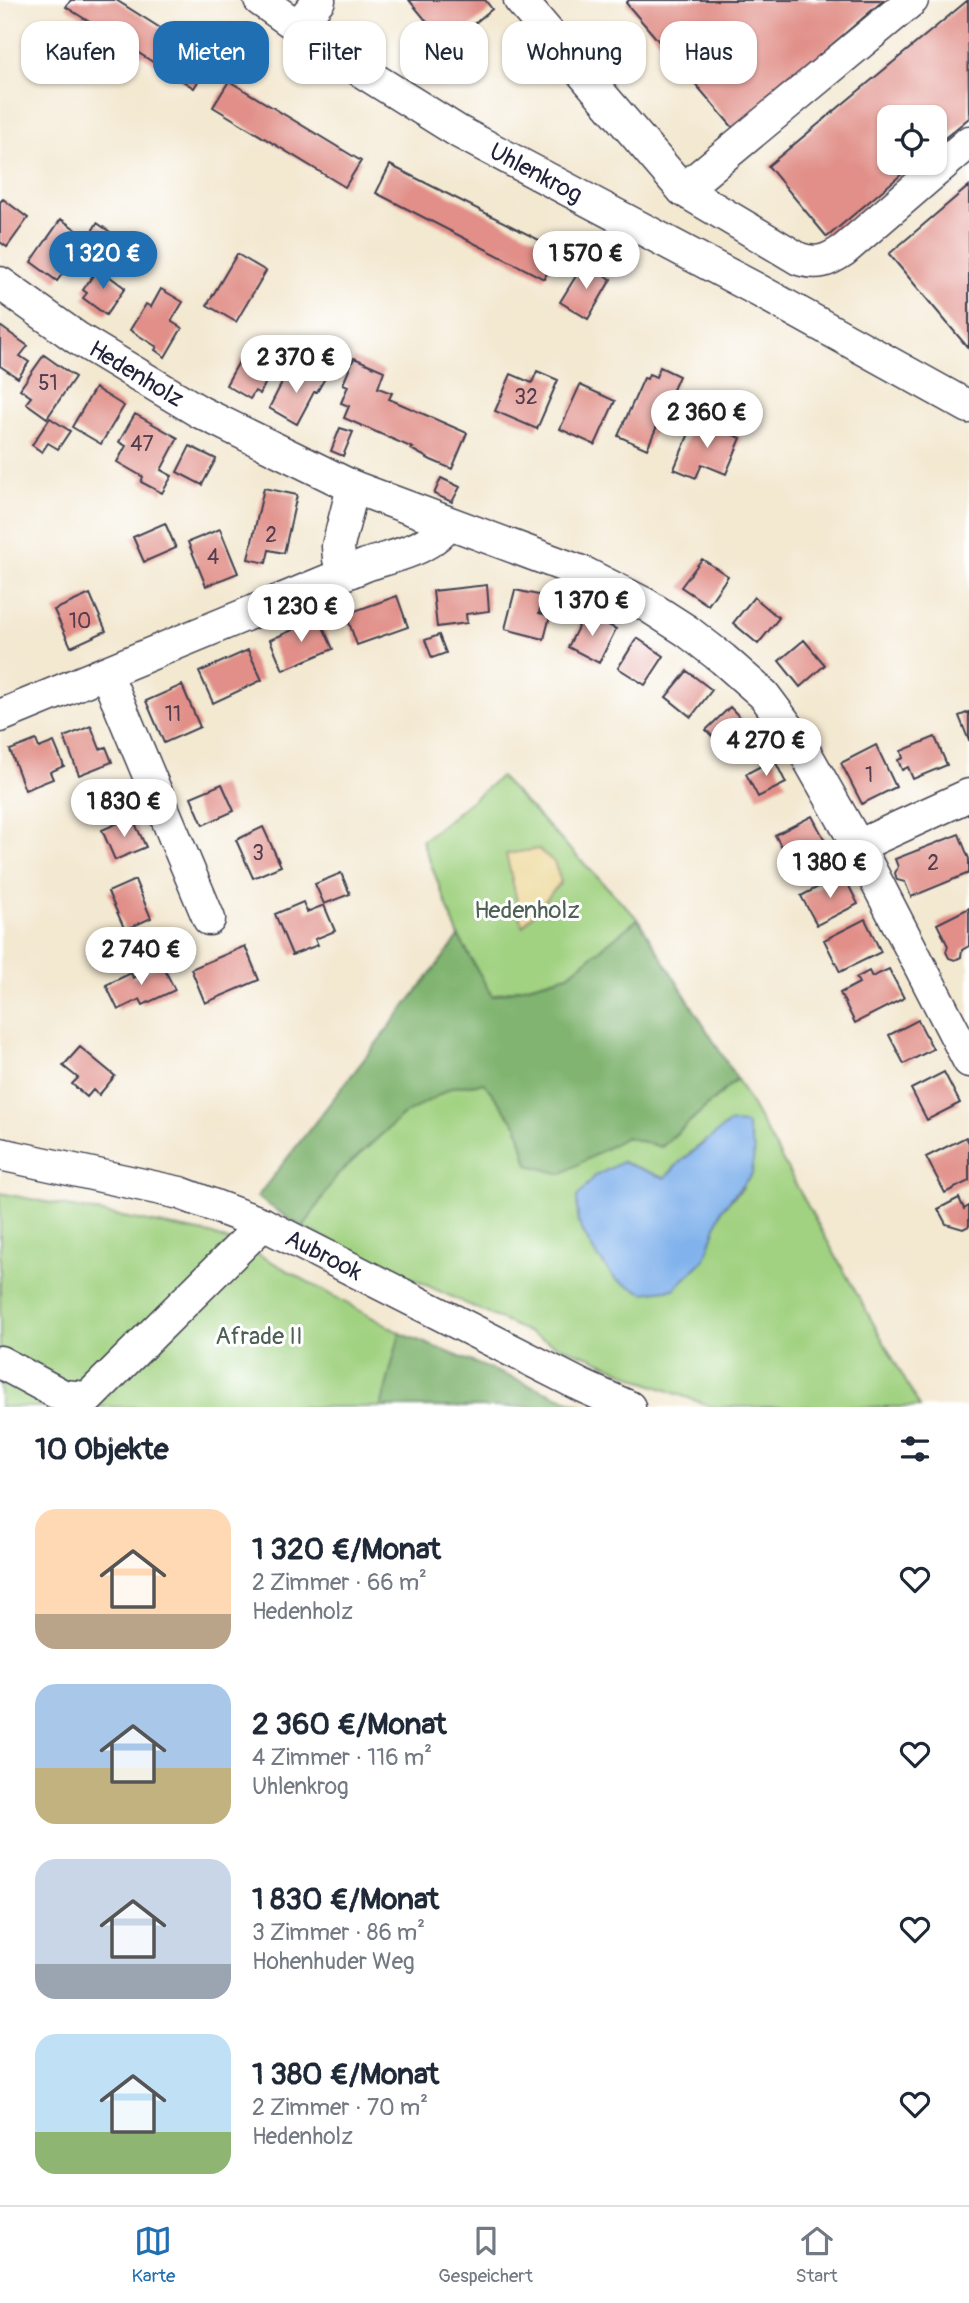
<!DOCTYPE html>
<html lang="de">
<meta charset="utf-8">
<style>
:root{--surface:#fff;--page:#f2f2f3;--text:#1f2937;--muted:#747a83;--line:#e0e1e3;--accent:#1f6fb2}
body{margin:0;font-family:Pangolin,sans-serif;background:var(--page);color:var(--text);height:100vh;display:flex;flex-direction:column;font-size:26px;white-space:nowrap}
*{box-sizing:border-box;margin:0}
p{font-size:23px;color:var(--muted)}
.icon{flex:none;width:38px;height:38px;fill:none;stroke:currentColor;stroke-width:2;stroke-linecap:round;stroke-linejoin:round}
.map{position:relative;height:1407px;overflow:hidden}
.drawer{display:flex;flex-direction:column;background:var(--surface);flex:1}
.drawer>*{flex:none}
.top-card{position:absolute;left:21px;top:21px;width:928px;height:63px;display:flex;gap:14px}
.fabs{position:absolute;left:877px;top:105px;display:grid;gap:14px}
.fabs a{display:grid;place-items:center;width:70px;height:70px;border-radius:14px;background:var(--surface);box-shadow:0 2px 5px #0004;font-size:35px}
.price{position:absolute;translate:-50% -60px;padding:0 16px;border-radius:24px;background:#fff;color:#222;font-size:23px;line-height:46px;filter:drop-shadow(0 2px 4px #0008)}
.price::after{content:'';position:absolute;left:50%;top:42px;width:21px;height:16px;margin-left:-10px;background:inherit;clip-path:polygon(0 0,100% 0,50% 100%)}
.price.on{background:var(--accent);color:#fff}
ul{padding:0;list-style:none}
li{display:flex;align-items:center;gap:21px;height:175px;padding:0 35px}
li span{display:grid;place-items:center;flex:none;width:196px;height:140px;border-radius:21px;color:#555}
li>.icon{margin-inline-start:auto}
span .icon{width:84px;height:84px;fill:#fffc;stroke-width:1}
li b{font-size:30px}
h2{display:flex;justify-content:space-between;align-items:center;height:84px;padding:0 35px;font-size:30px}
.pill{padding:0 24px;border-radius:21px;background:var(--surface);box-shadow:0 2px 5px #0004;font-size:24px;line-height:63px}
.pill.on{background:var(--accent);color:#fff}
.dock{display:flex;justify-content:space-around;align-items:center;height:98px;border-top:2px solid var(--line);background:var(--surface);font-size:19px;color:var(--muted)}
.dock a{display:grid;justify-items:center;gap:4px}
.dock .on{color:var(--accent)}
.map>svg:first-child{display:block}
</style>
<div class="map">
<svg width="969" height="1407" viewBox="0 0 969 1407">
<rect width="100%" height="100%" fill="#fff"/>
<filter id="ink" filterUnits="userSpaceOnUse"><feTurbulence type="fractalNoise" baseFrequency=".0143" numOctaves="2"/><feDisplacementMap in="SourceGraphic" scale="14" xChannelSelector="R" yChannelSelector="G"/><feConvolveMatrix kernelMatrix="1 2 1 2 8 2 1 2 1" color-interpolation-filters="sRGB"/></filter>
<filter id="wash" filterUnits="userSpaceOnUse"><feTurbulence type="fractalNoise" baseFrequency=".00686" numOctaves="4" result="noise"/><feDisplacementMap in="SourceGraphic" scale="28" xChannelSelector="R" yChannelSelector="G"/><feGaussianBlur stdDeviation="1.57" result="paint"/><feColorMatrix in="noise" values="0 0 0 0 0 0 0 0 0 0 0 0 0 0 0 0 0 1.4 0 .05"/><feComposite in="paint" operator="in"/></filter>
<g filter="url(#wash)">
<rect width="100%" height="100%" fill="#f3e8d0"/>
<path fill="#a1d281" stroke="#627a5e" stroke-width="2" fill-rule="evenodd" d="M500 777 638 919 568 975 491 996 459 937 422 841Z
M737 1079 920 1407H713L647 1383 593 1358 558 1346 303 1228 337 1175 403 1115 453 1087 484 1083 518 1127 528 1165 584 1161 626 1137 662 1147ZM706 1140 743 1188 722 1209 713 1232 616 1280 592 1249 578 1222 622 1162 665 1178 680 1162Z
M0 1193 210 1234 245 1247 400 1333 381 1407H0Z"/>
<path fill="#80b46f" stroke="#516b55" stroke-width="2" d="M638 919 737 1079 661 1147 626 1137 561 1174 528 1165 518 1127 484 1083 453 1087 403 1115 337 1175 303 1228 257 1197 459 937 492 996 568 975Z
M400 1333 585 1407H381Z"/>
<path fill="#eeda9e" stroke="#887e6c" stroke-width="2" d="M538 849 554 862 561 882 523 926 516 907 517 901 506 854Z"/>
<path fill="#81b2ec" stroke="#526a94" stroke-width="2" d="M729 1123 746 1124 754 1150 752 1174 722 1209 705 1259 674 1289 644 1293 616 1280 592 1249 578 1222 577 1197 595 1176 622 1162 665 1178 680 1162Z"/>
<g id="blocks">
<path fill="#e18f88" d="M71 0H116L211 60 194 88 66 7Z
M409 0H485L492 9 447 46Z
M629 0H884L734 129 626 3Z
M968 0 969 118 934 147V117H889V163H915L827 237 768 166Z
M229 81 361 161 345 187 213 107Z
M390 165 559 250 544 279 376 193Z
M969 186V349L889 254Z
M3 199 28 218 7 247 0 242V202Z
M61 219 88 238 97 223 119 238 105 260 82 246 57 281 31 262Z
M237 254 266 271 236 322 207 305Z
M584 263 611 279 588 319 560 302Z
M98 268 125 288 106 315 83 298 87 293 83 290Z
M161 289 183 302 172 320V322L182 328 165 357 155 350 157 347 130 330 146 304 151 307Z
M0 326 28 346 20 356 29 362 18 378 0 366Z
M44 355 75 377 47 418 26 403 31 397 20 389Z
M241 358 270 374 260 394 255 391 250 399 226 385Z
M354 358 384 371 378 388 392 393 389 399 467 433 452 469 431 460 411 449 413 448 344 418 349 406 341 403 348 386 343 384Z
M306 367 325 378 317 392H314L297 424 269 408 286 375 298 381Z
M660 367 679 376 647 449 618 436 644 378 647 379 649 374 656 377Z
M537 371 558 380 537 429 495 411 511 374 532 383Z
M580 385 615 401 595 445 560 429Z
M95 388 124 406 101 444 72 427Z
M135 414 178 438 161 470 172 476 162 493 141 482 143 477 117 462 126 446 119 442Z
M50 418 70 431 58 449 48 443 42 452 32 445Z
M695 419 741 438 726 474 702 464 696 478 674 469Z
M340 428 353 432 343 456 331 451Z
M190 446 216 459 202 485 177 472Z
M441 478 460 487 452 502 434 494Z
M264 488 297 495 284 553 269 550 266 563 248 559Z
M165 523 176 548 144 562 133 537Z
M220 529 238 573 206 586 188 542Z
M702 559 728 576 708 605 681 587Z
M487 585 489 611 466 614 467 623 437 627 433 591Z
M515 590 543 596 539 613 550 616 544 639 505 629Z
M90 594 106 631 71 647 54 610Z
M397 596 408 627 357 645 346 614Z
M754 597 779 618 758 644 733 623Z
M585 613 616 629 599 663 568 647Z
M319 618 333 649 283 670 270 640Z
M439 635 446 653 432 658 425 640Z
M637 638 664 656 645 685 618 668Z
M804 640 825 665 800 687 779 661Z
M248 650 262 680 213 703 199 672Z
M687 671 712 690 691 717 666 697Z
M182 685 200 727 164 743 146 701Z
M730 707 752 730 729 753 706 730Z
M969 712V741L959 716Z
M91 726 100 749 106 747 112 762 79 775 64 737Z
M935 737 947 765 913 779 908 767 902 770 898 760 903 758 901 751Z
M36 740 39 748 54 742 64 766 50 772 53 779 25 790 10 750Z
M876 745 896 787 862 804 841 763Z
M774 759 786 783 758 797 746 774Z
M222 784 234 811 203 825 191 797Z
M812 816 829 848 792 867 775 835Z
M132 817 146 847 115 860 102 830Z
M263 827 281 866 253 878 236 840Z
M959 834 969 859V873L911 897 905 882 897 880 895 873 898 867 895 859Z
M341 873 350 894 324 904 315 884Z
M843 874 858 904 817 925 801 896Z
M135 880 151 918 125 930 108 892Z
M303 902 307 912 324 905 335 931 315 939 318 945 292 955 275 914Z
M969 908V946L962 950 961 957 955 960 949 958 946 952 948 946 937 924Z
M865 919 881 952 840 972 824 940Z
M245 946 259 980 205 1003 191 969Z
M162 964 175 990 143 1005 140 999 118 1010 106 985 131 973 133 978Z
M889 969 904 998 855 1023 840 993 859 983 856 978 869 971 872 977Z
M918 1020 933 1049 904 1064 889 1035Z
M80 1047 115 1076 99 1095 93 1090 87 1097 72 1084 78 1078 63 1066Z
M944 1072 960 1103 927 1120 911 1089Z
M966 1137 969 1143V1181L945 1193 926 1157Z
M959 1198 964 1209 969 1206V1226L963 1229 946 1224 938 1209Z"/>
</g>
</g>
<g filter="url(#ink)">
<use href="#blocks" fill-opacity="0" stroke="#414051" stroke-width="2"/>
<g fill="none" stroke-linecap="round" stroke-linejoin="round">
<defs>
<g id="minor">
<path id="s1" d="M260 0 358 69 459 132 754 288 969 407"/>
<path d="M520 0 683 190 799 259C818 265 828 261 844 250L969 142"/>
<path d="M297 27 319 0"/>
<path d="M683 190 912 0"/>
<path id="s2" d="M0 283 77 338 200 412 353 487 584 573 645 604 687 631 723 659 764 695 799 742 858 846 969 1061"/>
<path d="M346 573 339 559 338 546 353 487"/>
<path d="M106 673 209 919"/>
<path d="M0 716 366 565C396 555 430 550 448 523"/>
<path d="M858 846 969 795"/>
<path id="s3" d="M0 1154 180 1193 263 1224 582 1386 629 1407"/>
<path d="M0 1362 63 1396 88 1398 263 1224"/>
</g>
</defs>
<use href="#minor" stroke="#414051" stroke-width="35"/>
<use href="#minor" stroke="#fff" stroke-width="32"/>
</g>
</g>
<g text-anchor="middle" stroke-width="6" stroke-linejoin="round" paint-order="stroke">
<g font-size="21" fill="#523d4e">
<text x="48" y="390">51</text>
<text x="526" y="404">32</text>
<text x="142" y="451">47</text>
<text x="271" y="542">2</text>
<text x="213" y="564">4</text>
<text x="80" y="628">10</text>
<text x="173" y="721">11</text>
<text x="869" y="782">1</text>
<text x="258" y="860">3</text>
<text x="933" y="870">2</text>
</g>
<g font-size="24" fill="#22223b" stroke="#fff">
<text dy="8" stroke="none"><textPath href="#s1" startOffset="326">Uhlenkrog</textPath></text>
<text dy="8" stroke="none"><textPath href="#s2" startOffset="164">Hedenholz</textPath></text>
<text dy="8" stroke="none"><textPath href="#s3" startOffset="341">Aubrook</textPath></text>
</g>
<g font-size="24" fill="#4e6054" stroke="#fff">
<text x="527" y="918">Hedenholz</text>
<text x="259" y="1344">Afrade II</text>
</g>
</g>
</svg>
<div class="fabs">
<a><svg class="icon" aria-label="locate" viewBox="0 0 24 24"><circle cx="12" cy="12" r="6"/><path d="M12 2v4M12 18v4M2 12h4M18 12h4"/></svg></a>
</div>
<b class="price on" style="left:103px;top:291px">1 320 €</b>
<b class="price" style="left:586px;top:291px">1 570 €</b>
<b class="price" style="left:296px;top:395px">2 370 €</b>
<b class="price" style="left:707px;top:450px">2 360 €</b>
<b class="price" style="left:592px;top:638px">1 370 €</b>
<b class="price" style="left:301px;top:644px">1 230 €</b>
<b class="price" style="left:766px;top:778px">4 270 €</b>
<b class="price" style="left:124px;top:839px">1 830 €</b>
<b class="price" style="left:830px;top:900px">1 380 €</b>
<b class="price" style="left:141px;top:987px">2 740 €</b>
<div class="top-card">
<a class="pill">Kaufen</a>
<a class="pill on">Mieten</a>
<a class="pill">Filter</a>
<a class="pill">Neu</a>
<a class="pill">Wohnung</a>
<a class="pill">Haus</a>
</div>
</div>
<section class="drawer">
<h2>10 Objekte<svg class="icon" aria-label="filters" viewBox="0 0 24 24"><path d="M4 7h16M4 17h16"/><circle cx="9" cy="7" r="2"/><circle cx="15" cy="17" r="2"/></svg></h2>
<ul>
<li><span style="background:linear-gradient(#ffd9b3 75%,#b9a48a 0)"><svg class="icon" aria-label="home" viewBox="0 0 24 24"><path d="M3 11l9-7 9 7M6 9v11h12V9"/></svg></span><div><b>1 320 €/Monat</b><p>2 Zimmer · 66 m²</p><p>Hedenholz</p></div><svg class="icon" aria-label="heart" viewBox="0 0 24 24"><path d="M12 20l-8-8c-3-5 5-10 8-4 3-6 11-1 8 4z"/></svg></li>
<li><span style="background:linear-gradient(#a9c7e8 60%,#c2b280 0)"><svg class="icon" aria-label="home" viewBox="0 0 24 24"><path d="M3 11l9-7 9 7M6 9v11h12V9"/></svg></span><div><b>2 360 €/Monat</b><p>4 Zimmer · 116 m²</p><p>Uhlenkrog</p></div><svg class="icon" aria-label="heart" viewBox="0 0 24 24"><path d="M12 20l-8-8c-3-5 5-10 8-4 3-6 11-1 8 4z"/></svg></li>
<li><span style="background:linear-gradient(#c9d6e8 75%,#9aa5b1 0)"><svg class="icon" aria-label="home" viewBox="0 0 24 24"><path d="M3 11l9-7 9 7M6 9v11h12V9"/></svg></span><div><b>1 830 €/Monat</b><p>3 Zimmer · 86 m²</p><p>Hohenhuder Weg</p></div><svg class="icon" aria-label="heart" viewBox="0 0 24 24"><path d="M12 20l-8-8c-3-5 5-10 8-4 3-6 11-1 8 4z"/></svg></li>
<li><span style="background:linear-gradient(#bfe0f5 70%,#8fb573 0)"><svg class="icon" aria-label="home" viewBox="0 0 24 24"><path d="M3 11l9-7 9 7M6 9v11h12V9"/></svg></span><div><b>1 380 €/Monat</b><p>2 Zimmer · 70 m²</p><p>Hedenholz</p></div><svg class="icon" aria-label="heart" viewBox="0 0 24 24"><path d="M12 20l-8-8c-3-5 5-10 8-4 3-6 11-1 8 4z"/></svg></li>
</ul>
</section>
<nav class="dock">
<a class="on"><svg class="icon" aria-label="map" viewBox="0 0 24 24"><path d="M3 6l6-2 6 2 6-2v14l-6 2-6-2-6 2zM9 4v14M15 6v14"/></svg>Karte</a>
<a><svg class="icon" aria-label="saved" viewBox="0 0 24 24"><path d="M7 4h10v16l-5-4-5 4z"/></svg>Gespeichert</a>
<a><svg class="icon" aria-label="home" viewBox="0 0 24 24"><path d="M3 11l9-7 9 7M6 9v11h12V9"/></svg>Start</a>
</nav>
